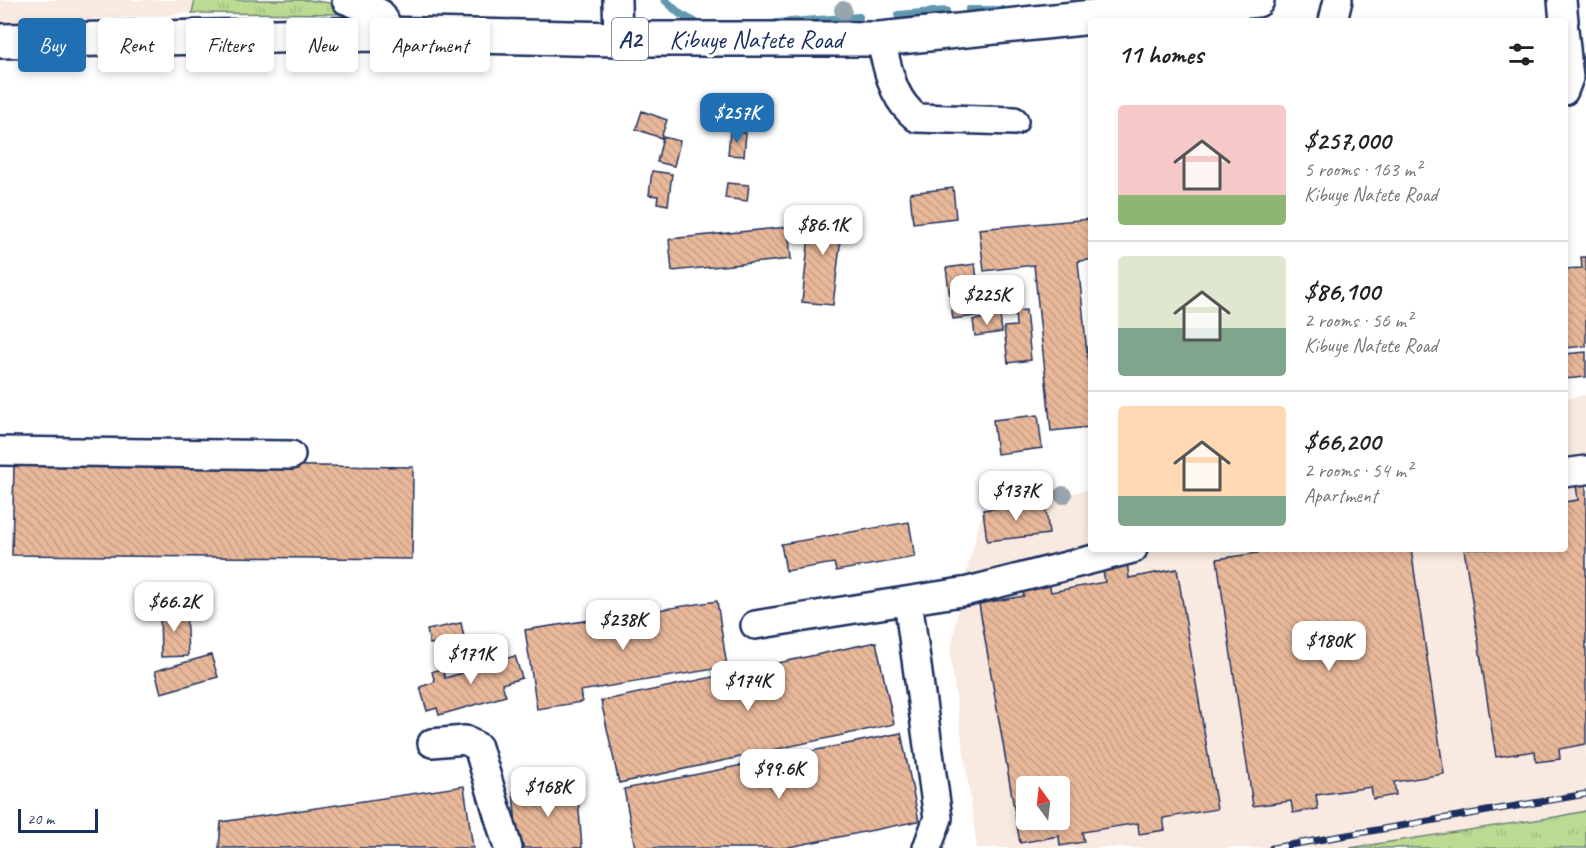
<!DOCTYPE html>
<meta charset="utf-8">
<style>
:root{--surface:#fff;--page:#f2f2f2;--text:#222;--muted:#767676;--line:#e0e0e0;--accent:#1f6fb2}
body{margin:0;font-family:Caveat,sans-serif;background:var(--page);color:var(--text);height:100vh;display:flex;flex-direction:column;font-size:22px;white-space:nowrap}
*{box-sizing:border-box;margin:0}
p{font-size:20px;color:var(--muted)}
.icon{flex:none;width:33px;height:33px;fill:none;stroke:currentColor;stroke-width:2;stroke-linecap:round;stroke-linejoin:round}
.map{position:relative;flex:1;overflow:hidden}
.drawer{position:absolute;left:1088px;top:18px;width:480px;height:534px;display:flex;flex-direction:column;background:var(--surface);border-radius:6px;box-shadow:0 3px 9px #0003}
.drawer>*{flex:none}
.top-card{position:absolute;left:18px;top:18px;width:570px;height:54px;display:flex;gap:12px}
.needle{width:39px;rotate:345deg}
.buttons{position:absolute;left:1016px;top:776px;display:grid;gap:12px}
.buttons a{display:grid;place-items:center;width:54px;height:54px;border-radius:6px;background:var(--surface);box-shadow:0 3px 9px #0003;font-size:30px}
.scale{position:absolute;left:18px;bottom:15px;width:80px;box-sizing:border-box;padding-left:6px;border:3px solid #1b2f5e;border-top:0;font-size:16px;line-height:21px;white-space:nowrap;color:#1b2f5e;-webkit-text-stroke:4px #fff;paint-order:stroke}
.price{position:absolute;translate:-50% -51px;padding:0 14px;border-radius:12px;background:#fff;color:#222;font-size:20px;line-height:39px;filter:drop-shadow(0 2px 3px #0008)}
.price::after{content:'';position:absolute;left:50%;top:36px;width:18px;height:14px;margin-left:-9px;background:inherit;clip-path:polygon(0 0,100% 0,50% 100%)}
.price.selected{background:var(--accent);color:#fff}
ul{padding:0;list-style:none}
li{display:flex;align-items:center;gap:18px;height:150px;padding:0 30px}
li+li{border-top:2px solid var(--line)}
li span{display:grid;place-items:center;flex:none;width:168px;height:120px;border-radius:6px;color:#555}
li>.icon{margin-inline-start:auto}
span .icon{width:72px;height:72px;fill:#fffc;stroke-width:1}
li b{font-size:26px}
h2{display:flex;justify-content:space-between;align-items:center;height:72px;padding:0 30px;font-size:26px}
.tag{padding:0 21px;border-radius:6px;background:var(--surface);box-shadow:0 3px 9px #0003;font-size:21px;line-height:54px}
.tag.selected{background:var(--accent);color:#fff}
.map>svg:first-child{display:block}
</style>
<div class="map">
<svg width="1586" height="848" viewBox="0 0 1586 848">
<defs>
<pattern id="grass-tufts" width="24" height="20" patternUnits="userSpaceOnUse" patternTransform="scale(1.5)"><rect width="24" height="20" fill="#bcda92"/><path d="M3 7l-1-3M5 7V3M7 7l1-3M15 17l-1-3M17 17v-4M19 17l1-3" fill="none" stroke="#a1bb80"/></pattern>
<pattern id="building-back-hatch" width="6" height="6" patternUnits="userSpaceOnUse" patternTransform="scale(1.5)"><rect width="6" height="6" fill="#e9b899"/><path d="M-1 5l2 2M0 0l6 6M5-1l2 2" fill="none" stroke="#c79e86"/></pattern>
</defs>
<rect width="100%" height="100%" fill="#fff"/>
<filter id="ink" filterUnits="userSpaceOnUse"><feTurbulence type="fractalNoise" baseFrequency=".0167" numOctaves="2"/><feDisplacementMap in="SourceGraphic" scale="12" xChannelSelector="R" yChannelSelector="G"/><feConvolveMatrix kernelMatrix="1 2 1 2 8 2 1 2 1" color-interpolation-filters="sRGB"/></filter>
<g filter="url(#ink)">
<path fill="#f8eae0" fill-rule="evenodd" d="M0 0H195L192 13 0 24Z
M1586 395V811L1350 848H977L950 654 961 592 982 513 1090 489V549H1564L1565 399ZM1026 786H1059V819H1026Z"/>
<path fill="url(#grass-tufts)" stroke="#6c8478" stroke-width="1.5" d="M195 0H309L330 3 346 14 192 13Z
M1586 811V848H1350L1555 817Z"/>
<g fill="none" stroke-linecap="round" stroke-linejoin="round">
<path stroke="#5f98af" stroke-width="8" d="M665 0 680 14 695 22
M969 10H1003
M898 15 946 11
M776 23 859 17"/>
</g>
<path fill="url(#building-back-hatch)" stroke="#1b2f5e" stroke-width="1.5" fill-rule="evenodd" d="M642 111 667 120 661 138 636 129Z
M730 132 746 133 744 156 728 155Z
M663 137 680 141 674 166 657 162Z
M652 171 672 174 668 205 657 203 658 196 649 195Z
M727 183 749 185 747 201 725 198Z
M953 188 956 218 913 223 910 193Z
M812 207 844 211 833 305 802 302Z
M1090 219V260L1078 261 1090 385V427L1051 431 1034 265 984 271 979 229Z
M788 227 791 259 672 271 669 239Z
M1581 257H1586V346L1565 348 1564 269 1582 268Z
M975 264 982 315 953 319 946 268Z
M1026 310 1031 360 1008 363 1004 327 1016 326 1015 311Z
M1000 316 1002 332 975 336 973 320Z
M1586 352V377L1564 379V354Z
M1038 415 1042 448 997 454 993 420Z
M14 463 413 467 412 559 12 555Z
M1586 484V744L1559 749 1560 759 1536 762 1535 751 1496 757 1464 549H1564V502L1578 500 1576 485Z
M1045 502 1049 534 987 541 983 510Z
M909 522 915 557 836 571 834 563 786 571 781 544Z
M1257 549H1280L1281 551 1293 549H1411L1444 774 1394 782 1396 795 1373 799 1371 787 1316 795 1318 809 1293 813 1291 801 1253 806 1217 559 1258 553Z
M1127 561 1129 578 1177 569 1217 809 1163 818 1165 830 1139 834 1138 823 1082 832 1084 842 1060 846 1059 836 1020 843 979 604 1024 596 1020 579 1047 574 1051 592 1105 582 1102 565ZM1026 786H1059V819H1026Z
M717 601 727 667 580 691 582 702 537 709 525 630Z
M186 608 188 656 161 657 160 609Z
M461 623 464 637 430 644 427 630Z
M876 642 894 724 619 783 601 701Z
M491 652 494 662 515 656 522 678 502 684 506 696 439 715 437 708 427 711 420 687 435 682 432 672 442 668 445 678 473 670 470 658Z
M211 655 218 677 161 693 155 671Z
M901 733 919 821 784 848H635L624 789Z
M464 786 473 848H219L221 822Z
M577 786 582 848H518L513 792Z"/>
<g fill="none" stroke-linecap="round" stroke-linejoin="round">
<defs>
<path id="minor" d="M346 0 380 13 385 21 377 34
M617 0 618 39
M1562 0 1564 21
M1333 21 1338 0
M1564 29 1569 78 1564 91
M880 39C889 70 891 98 917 118L1014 121
M0 451 291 455
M1564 473 1586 470
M908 601 938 818 927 848
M755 625 968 591 1133 549
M432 743 465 740 478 747 508 848"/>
<path id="major" d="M0 41 377 34 618 39H880L1257 0"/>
</defs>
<use href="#minor" stroke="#1b2f5e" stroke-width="32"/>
<use href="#major" stroke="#1b2f5e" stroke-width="38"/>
<use href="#minor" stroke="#fff" stroke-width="27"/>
<use href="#major" stroke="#fff" stroke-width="33"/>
<defs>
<path id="rail" d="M1272 848 1586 794"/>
</defs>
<use href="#rail" stroke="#1b2f5e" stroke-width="7"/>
<use href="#rail" stroke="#fff" stroke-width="4.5" stroke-dasharray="14" stroke-linecap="butt"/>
</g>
<g fill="#98a4ae">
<circle cx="843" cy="10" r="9"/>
<circle cx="1063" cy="495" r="9"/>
</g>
</g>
<g text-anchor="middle" stroke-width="6" stroke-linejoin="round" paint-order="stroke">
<rect fill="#fff" stroke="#5f6d8e" stroke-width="1.5" x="612" y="18" width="36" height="42" rx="4.5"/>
<g font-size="24" font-weight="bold" fill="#1b2f5e">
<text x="630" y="47">A2</text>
</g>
<g font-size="26" fill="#1b2f5e" stroke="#fff">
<text x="756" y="48">Kibuye Natete Road</text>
</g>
</g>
</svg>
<div class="buttons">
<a><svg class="needle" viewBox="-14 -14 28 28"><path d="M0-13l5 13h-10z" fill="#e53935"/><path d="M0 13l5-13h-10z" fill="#767676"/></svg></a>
</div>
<div class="scale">20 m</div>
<b class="price selected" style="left:737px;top:144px">$257K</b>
<b class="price" style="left:823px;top:256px">$86.1K</b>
<b class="price" style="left:987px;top:326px">$225K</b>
<b class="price" style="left:1016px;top:522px">$137K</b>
<b class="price" style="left:174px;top:633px">$66.2K</b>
<b class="price" style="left:623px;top:651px">$238K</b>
<b class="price" style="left:1329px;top:672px">$180K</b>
<b class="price" style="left:471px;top:685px">$171K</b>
<b class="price" style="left:748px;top:712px">$174K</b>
<b class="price" style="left:779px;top:800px">$99.6K</b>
<b class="price" style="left:548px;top:818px">$168K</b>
<div class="top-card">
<a class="tag selected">Buy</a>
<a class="tag">Rent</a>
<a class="tag">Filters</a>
<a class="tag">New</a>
<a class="tag">Apartment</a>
</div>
<section class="drawer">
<h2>11 homes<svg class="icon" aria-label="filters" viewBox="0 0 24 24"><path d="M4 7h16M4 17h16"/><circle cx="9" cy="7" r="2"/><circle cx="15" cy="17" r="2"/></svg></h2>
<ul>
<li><span style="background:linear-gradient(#f6c9c9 75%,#8fb573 0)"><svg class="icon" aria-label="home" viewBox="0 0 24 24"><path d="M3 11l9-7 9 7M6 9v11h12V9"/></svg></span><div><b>$257,000</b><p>5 rooms · 163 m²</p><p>Kibuye Natete Road</p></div></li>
<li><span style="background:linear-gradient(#dfe7d0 60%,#7fa58c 0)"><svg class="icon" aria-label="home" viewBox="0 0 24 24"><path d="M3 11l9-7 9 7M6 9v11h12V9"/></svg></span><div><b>$86,100</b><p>2 rooms · 56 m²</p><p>Kibuye Natete Road</p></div></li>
<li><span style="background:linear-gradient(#ffd9b3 75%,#7fa58c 0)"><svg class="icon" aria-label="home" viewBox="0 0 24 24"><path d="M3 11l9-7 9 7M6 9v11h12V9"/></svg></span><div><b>$66,200</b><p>2 rooms · 54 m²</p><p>Apartment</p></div></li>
</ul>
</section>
</div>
